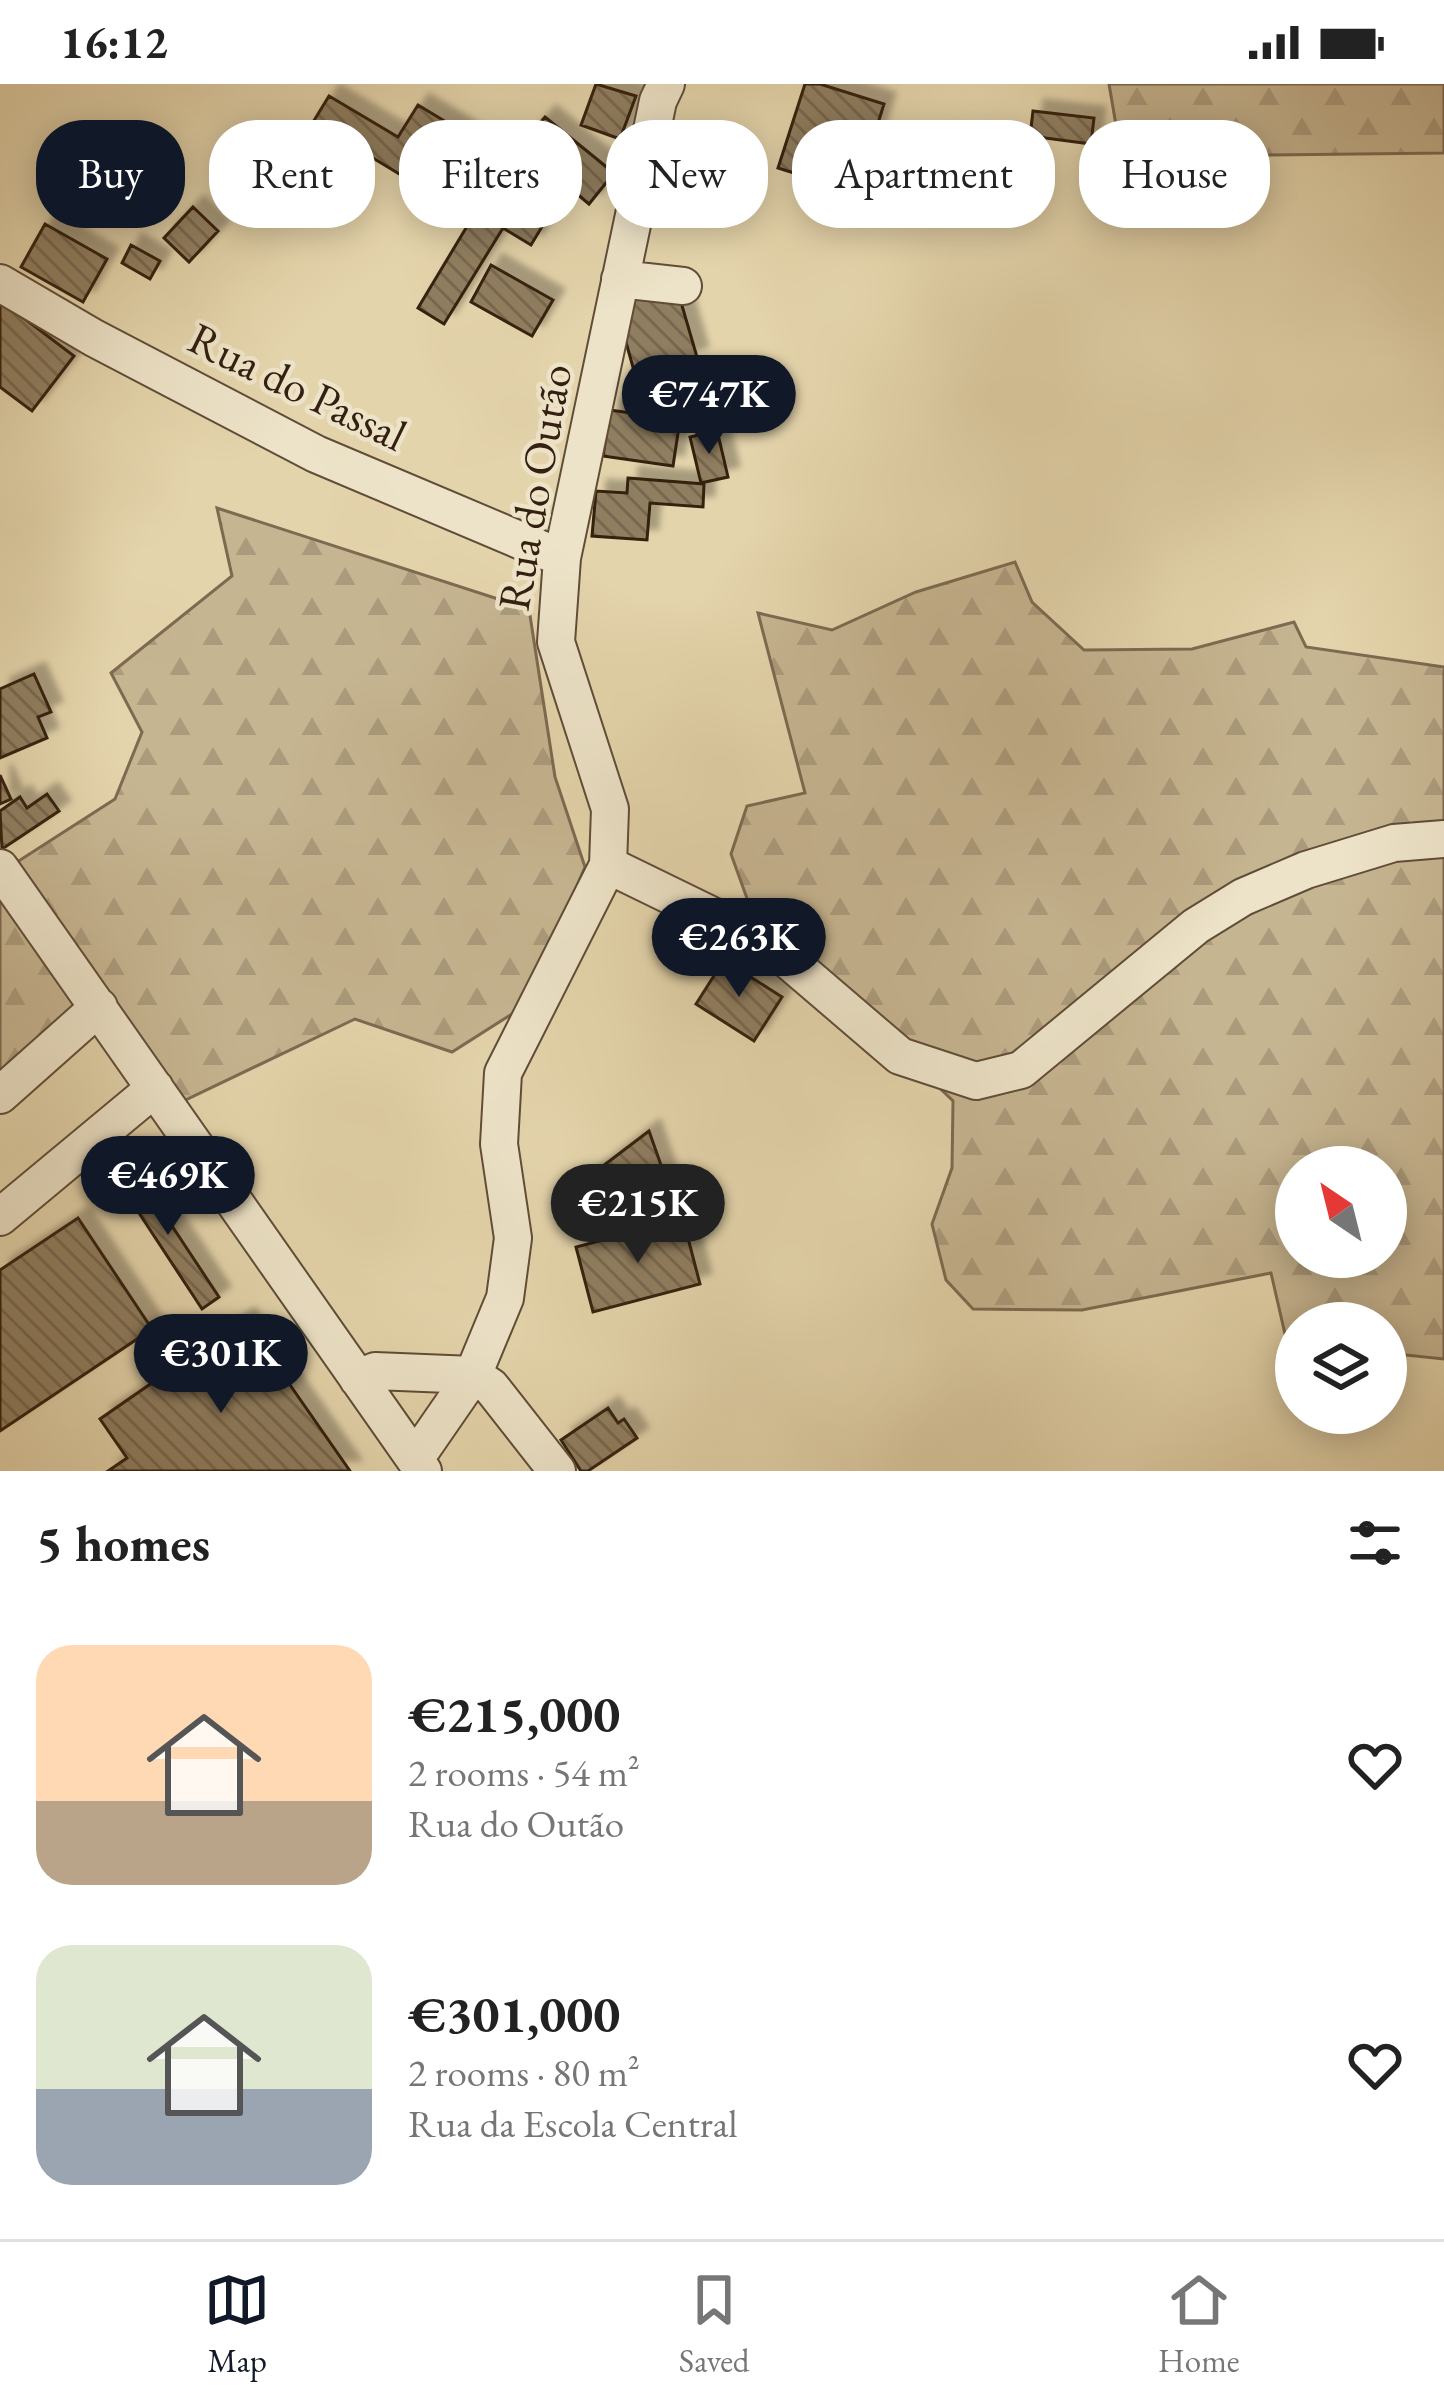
<!DOCTYPE html>
<meta charset="utf-8">
<style>
:root{--surface:#fff;--page:#f6f6f6;--text:#222;--muted:#767676;--line:#e0e0e0;--accent:#111827}
body{margin:0;font-family:"EB Garamond",serif;background:var(--page);color:var(--text);height:100vh;display:flex;flex-direction:column;font-size:45px;white-space:nowrap}
*{box-sizing:border-box;margin:0}
p{font-size:39px;color:var(--muted)}
.icon{flex:none;width:66px;height:66px;fill:none;stroke:currentColor;stroke-width:2;stroke-linecap:round;stroke-linejoin:round}
.map{position:relative;height:1387px;overflow:hidden}
.panel{display:flex;flex-direction:column;background:var(--surface);flex:1}
.panel>*{flex:none}
.guide{position:absolute;left:36px;top:36px;width:1374px;height:108px;display:flex;gap:24px}
.needle{width:78px;rotate:325deg}
.controls{position:absolute;left:1275px;top:1062px;display:grid;gap:24px}
.controls a{display:grid;place-items:center;width:132px;height:132px;border-radius:50%;background:var(--surface);box-shadow:0 6px 30px #0003;font-size:60px}
.price{position:absolute;translate:-50% -102px;padding:0 27px;border-radius:42px;background:var(--accent);color:#fff;font-size:39px;line-height:78px;filter:drop-shadow(0 3px 6px #0008)}
.price::after{content:'';position:absolute;left:50%;top:72px;width:36px;height:27px;margin-left:-18px;background:inherit;clip-path:polygon(0 0,100% 0,50% 100%)}
.price.on{background:#222;color:#fff}
ul{padding:0;list-style:none}
li{display:flex;align-items:center;gap:36px;height:300px;padding:0 36px}
li span{display:grid;place-items:center;flex:none;width:336px;height:240px;border-radius:36px;color:#555}
li>.icon{margin-inline-start:auto}
span .icon{width:144px;height:144px;fill:#fffc;stroke-width:1}
li b{font-size:51px}
h2{display:flex;justify-content:space-between;align-items:center;height:144px;padding:0 36px;font-size:51px}
.chip{padding:0 42px;border-radius:48px;background:var(--surface);box-shadow:0 6px 30px #0003;font-size:42px;line-height:108px}
.chip.on{background:var(--accent);color:#fff}
.status{display:flex;justify-content:space-between;align-items:center;height:84px;padding:0 60px;background:var(--surface);direction:ltr}
.status svg{height:33px;fill:currentColor}
.tab-bar{display:flex;justify-content:space-around;align-items:center;height:168px;border-top:3px solid var(--line);background:var(--surface);font-size:33px;color:var(--muted)}
.tab-bar a{display:grid;justify-items:center;gap:6px}
.tab-bar .on{color:var(--accent)}
.map>svg:first-child{display:block}
</style>
<div class="status"><b>16:12</b><svg viewBox="0 0 49 12"><path d="M0 12V9h3v3zM5 12V6h3v6zM10 12V3h3v9zM15 12V0h3v12zM26 1h20v11H26zM47 4h2v5h-2z"/></svg></div>
<div class="map">
<svg width="1444" height="1387" viewBox="0 0 1444 1387">
<defs>
<pattern id="forest-firs" width="22" height="20" patternUnits="userSpaceOnUse" patternTransform="scale(3)"><rect width="22" height="20" fill="#c6b591"/><path d="M5 1l3.5 6h-7zM16 11l3.5 6h-7z" fill="#ab9b7c"/></pattern>
<pattern id="building-back-hatch" width="6" height="6" patternUnits="userSpaceOnUse" patternTransform="scale(3)"><rect width="6" height="6" fill="#907e61"/><path d="M-1 5l2 2M0 0l6 6M5-1l2 2" fill="none" stroke="#76674f"/></pattern>
<filter id="shadow"><feDropShadow dx="11" dy="-11" stdDeviation="3" flood-color="#0004"/></filter>
</defs>
<rect width="100%" height="100%" fill="#e4d4ab"/>
<filter id="stains"><feTurbulence type="fractalNoise" baseFrequency=".00167" numOctaves="4"/><feColorMatrix values="0 0 0 0 .2 0 0 0 0 .09 0 0 0 0 .02 0 0 0 .5 -.17"/></filter>
<radialGradient id="worn" r=".72"><stop offset=".6" stop-color="#630" stop-opacity="0"/><stop offset="1" stop-color="#630" stop-opacity=".3"/></radialGradient>
<path fill="url(#forest-firs)" stroke="#7d6a51" stroke-width="3" fill-rule="evenodd" d="M1109 0H1444V69L1113 73 1116 41Z
M217 424 529 525 555 693 585 783 526 921 452 968 355 935 177 1020 109 917 0 1000V789L115 715 142 648 111 589 232 492Z
M1015 478 1032 518 1084 566 1192 565 1294 538 1306 563 1444 583V1275L1386 1269V1239H1296V1266L1285 1250 1271 1189 1082 1226 973 1225 946 1196 932 1140 952 1084 953 1017 749 820 731 770 747 722 805 709 758 529 832 546 916 508ZM1296 1083H1386V1173H1296Z"/>
<path fill="url(#building-back-hatch)" stroke="#342011" stroke-width="3" filter="url(#shadow)" d="M596 0 636 12 620 55 581 41Z
M805 0H820L884 20 868 71 838 61 826 99 778 84Z
M329 12 398 53 418 21 471 53 455 80 546 136 531 161 503 144 444 240 418 224 472 134 363 68 345 99 299 71 314 46 310 43Z
M1033 27 1094 34 1091 60 1030 52Z
M545 33 614 89 589 120 520 62Z
M193 123 218 147 189 178 164 154Z
M45 140 107 175 83 218 21 183Z
M131 161 160 177 150 195 122 179Z
M491 181 553 216 532 252 471 218Z
M676 201 697 273 636 294 615 219Z
M0 216 74 272 32 327 0 303Z
M610 326 680 336 673 382 603 372Z
M717 346 728 393 701 399 690 353Z
M628 394 704 400 703 423 650 419 647 456 592 452 596 407 627 409Z
M34 590 51 628 38 633 47 654 0 674V605Z
M0 691 11 715 0 720Z
M47 710 59 727 2 765 0 727 20 713 27 724Z
M724 876 782 913 754 957 696 920Z
M649 1047 680 1135 603 1156 574 1104Z
M133 1083 219 1213 202 1225 116 1094Z
M78 1134 152 1245 0 1347V1186Z
M683 1135 700 1200 593 1228 576 1163Z
M244 1235 350 1387H108L127 1374 100 1335Z
M608 1324 618 1339 624 1335 637 1354 588 1387H581L561 1356Z"/>
<g fill="none" stroke-linecap="round" stroke-linejoin="round">
<defs>
<path id="minor" d="M620 195 683 202
M0 199 94 254 316 370 562 474
M608 781 768 859 900 972 976 997 1021 986 1196 842 1243 813 1306 786 1394 759 1444 755
M0 784 423 1387
M0 1011 99 923
M0 1133 155 1004
M358 1295 375 1287 473 1291 491 1303 557 1387
M415 1375 473 1291 505 1214 513 1154 499 1060 503 989 608 781 610 725 556 558 562 474 658 17 666 0"/>
</defs>
<use href="#minor" stroke="#604d38" stroke-width="40"/>
<use href="#minor" stroke="#ede3c8" stroke-width="36"/>
</g>
<g text-anchor="middle" stroke-width="9" stroke-linejoin="round" paint-order="stroke">
<g font-size="45" fill="#342011" stroke="#ede3c8">
<text transform="translate(298 302) rotate(26)" y="16">Rua do Passal</text>
<text transform="translate(534 403) rotate(-80)" y="16">Rua do Outão</text>
</g>
</g>
<rect width="100%" height="100%" filter="url(#stains)"/>
<rect width="100%" height="100%" fill="url(#worn)"/>
</svg>
<div class="controls">
<a><svg class="needle" viewBox="-14 -14 28 28"><path d="M0-13l5 13h-10z" fill="#e53935"/><path d="M0 13l5-13h-10z" fill="#767676"/></svg></a>
<a><svg class="icon" aria-label="layers" viewBox="0 0 24 24"><path d="M12 4l9 5-9 5-9-5zM3 14l9 5 9-5"/></svg></a>
</div>
<b class="price" style="left:709px;top:373px">€747K</b>
<b class="price" style="left:739px;top:916px">€263K</b>
<b class="price" style="left:168px;top:1154px">€469K</b>
<b class="price on" style="left:638px;top:1182px">€215K</b>
<b class="price" style="left:221px;top:1332px">€301K</b>
<div class="guide">
<a class="chip on">Buy</a>
<a class="chip">Rent</a>
<a class="chip">Filters</a>
<a class="chip">New</a>
<a class="chip">Apartment</a>
<a class="chip">House</a>
</div>
</div>
<section class="panel">
<h2>5 homes<svg class="icon" aria-label="filters" viewBox="0 0 24 24"><path d="M4 7h16M4 17h16"/><circle cx="9" cy="7" r="2"/><circle cx="15" cy="17" r="2"/></svg></h2>
<ul>
<li><span style="background:linear-gradient(#ffd9b3 65%,#b9a48a 0)"><svg class="icon" aria-label="home" viewBox="0 0 24 24"><path d="M3 11l9-7 9 7M6 9v11h12V9"/></svg></span><div><b>€215,000</b><p>2 rooms · 54 m²</p><p>Rua do Outão</p></div><svg class="icon" aria-label="heart" viewBox="0 0 24 24"><path d="M12 20l-8-8c-3-5 5-10 8-4 3-6 11-1 8 4z"/></svg></li>
<li><span style="background:linear-gradient(#dfe7d0 60%,#9aa5b1 0)"><svg class="icon" aria-label="home" viewBox="0 0 24 24"><path d="M3 11l9-7 9 7M6 9v11h12V9"/></svg></span><div><b>€301,000</b><p>2 rooms · 80 m²</p><p>Rua da Escola Central</p></div><svg class="icon" aria-label="heart" viewBox="0 0 24 24"><path d="M12 20l-8-8c-3-5 5-10 8-4 3-6 11-1 8 4z"/></svg></li>
</ul>
</section>
<nav class="tab-bar">
<a class="on"><svg class="icon" aria-label="map" viewBox="0 0 24 24"><path d="M3 6l6-2 6 2 6-2v14l-6 2-6-2-6 2zM9 4v14M15 6v14"/></svg>Map</a>
<a><svg class="icon" aria-label="saved" viewBox="0 0 24 24"><path d="M7 4h10v16l-5-4-5 4z"/></svg>Saved</a>
<a><svg class="icon" aria-label="home" viewBox="0 0 24 24"><path d="M3 11l9-7 9 7M6 9v11h12V9"/></svg>Home</a>
</nav>
